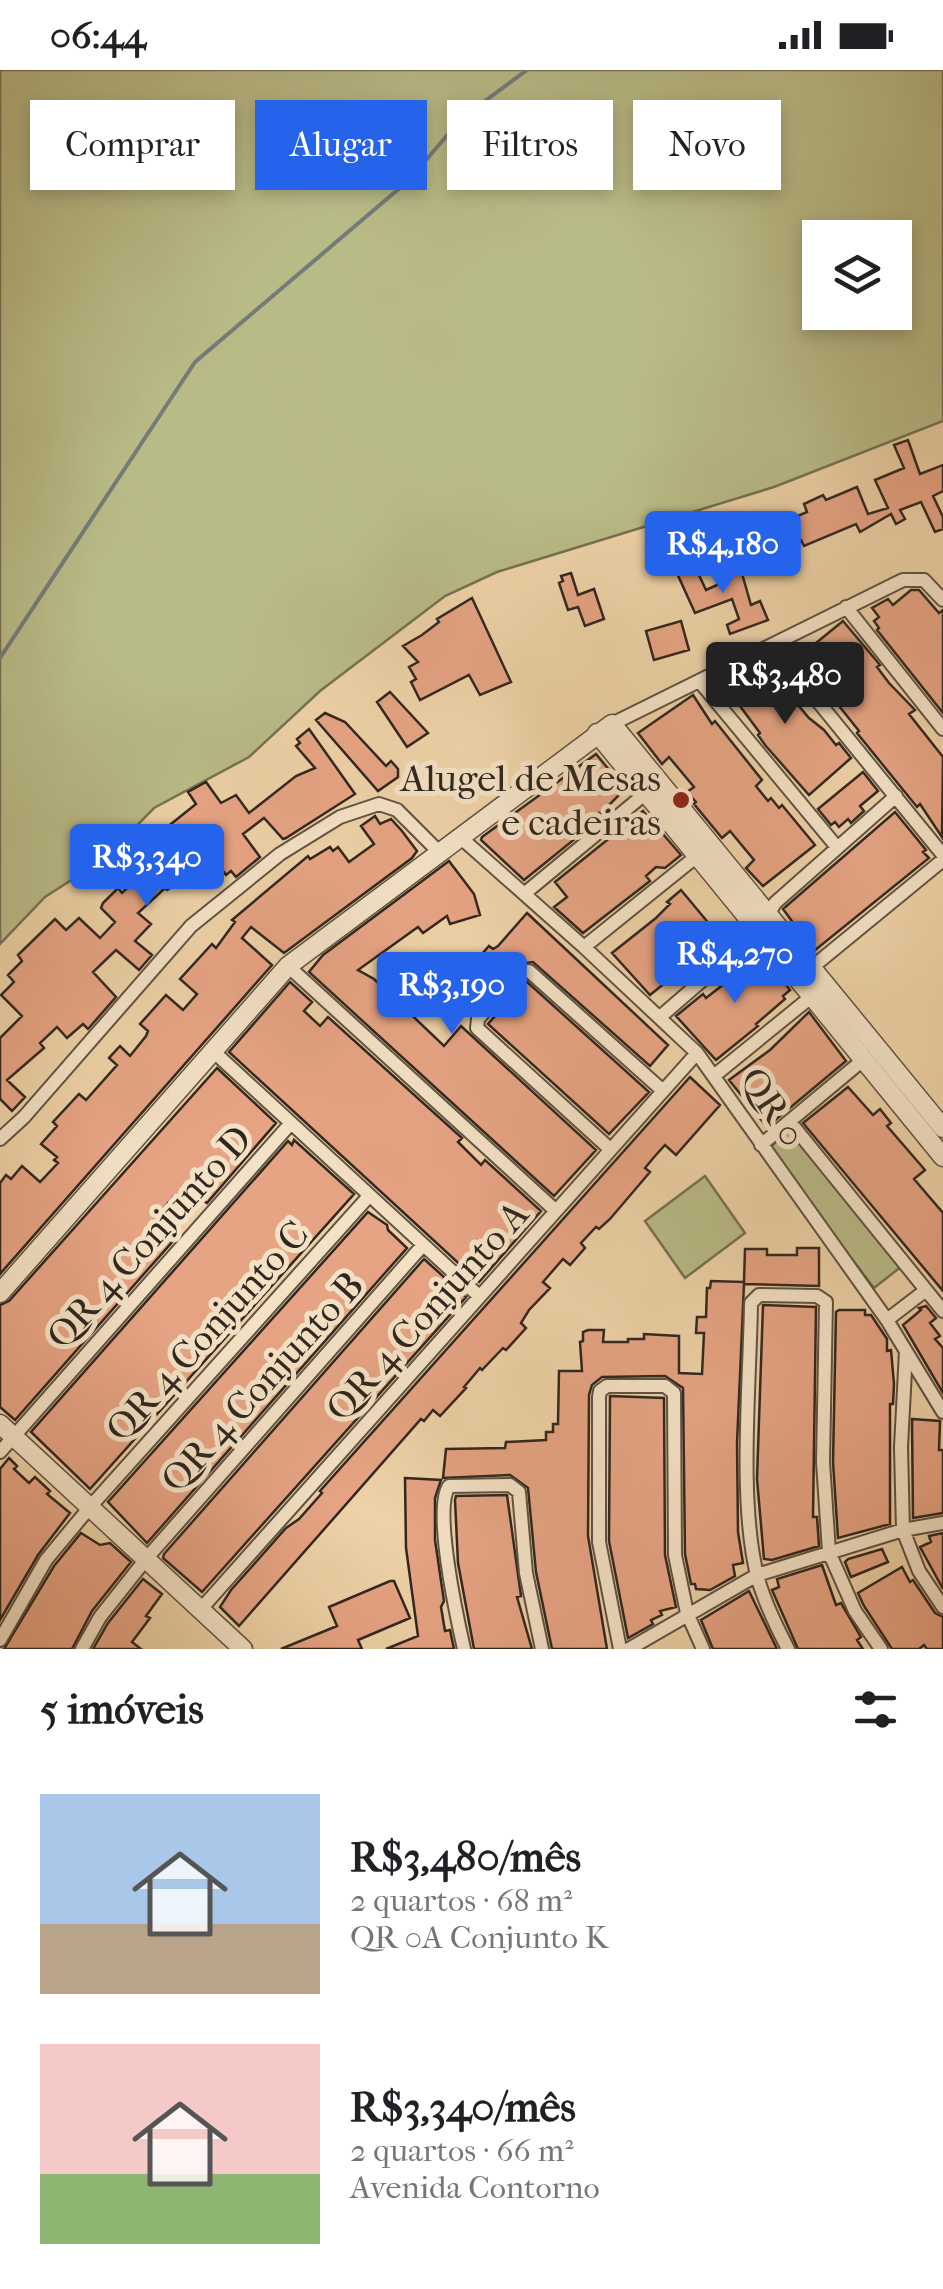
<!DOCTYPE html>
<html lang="pt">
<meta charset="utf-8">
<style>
:root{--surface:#fff;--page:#f2f2f2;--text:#202124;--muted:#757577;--accent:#2563eb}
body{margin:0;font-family:"IM FELL French Canon",serif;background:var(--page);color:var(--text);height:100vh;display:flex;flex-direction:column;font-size:38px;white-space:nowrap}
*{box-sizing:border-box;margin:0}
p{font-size:32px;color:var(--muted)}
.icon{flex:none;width:55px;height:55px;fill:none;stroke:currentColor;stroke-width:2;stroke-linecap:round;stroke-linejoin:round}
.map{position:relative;height:1579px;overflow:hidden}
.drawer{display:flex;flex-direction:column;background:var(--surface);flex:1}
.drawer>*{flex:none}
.top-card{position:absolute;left:30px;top:30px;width:885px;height:90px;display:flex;gap:20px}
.tools{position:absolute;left:802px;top:150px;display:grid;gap:20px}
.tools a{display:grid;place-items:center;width:110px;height:110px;border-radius:0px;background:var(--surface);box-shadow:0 5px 15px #0003;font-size:50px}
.price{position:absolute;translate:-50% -85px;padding:0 22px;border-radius:10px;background:var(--accent);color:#fff;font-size:32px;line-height:65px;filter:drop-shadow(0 2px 5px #0008)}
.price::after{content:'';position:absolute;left:50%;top:60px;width:30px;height:22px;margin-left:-15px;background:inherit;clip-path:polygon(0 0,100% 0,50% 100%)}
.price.selected{background:#222;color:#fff}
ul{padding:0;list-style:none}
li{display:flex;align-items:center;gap:30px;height:250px;padding:0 40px}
li span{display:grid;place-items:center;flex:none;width:280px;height:200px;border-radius:0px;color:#555}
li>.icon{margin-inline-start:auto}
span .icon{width:120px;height:120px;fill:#fffc;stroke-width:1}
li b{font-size:42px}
h2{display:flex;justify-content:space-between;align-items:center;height:120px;padding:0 40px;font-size:42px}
.chip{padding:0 35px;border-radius:0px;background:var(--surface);box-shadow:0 5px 15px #0003;font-size:35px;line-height:90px}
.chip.selected{background:var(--accent);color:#fff}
.status{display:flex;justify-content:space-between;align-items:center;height:70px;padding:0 50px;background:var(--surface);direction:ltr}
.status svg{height:28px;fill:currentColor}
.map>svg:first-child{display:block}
</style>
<div class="status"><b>06:44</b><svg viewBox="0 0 49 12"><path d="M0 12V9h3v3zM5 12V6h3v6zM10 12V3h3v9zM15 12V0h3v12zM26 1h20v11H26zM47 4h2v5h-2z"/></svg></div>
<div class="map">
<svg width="943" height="1579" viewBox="0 0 943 1579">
<rect width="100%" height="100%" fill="#eed2a7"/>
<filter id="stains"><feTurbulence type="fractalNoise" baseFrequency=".002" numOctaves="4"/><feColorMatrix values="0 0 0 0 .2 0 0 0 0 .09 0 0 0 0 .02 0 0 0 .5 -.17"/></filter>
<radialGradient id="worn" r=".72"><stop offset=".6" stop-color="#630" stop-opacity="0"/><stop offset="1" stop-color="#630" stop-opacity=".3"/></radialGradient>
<path fill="#b9bb87" stroke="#757153" stroke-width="2.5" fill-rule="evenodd" d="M0 0H943V351L774 417 497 502 445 526 320 621 249 687 154 738 104 789 45 827 0 874ZM820 168H895V242H820Z
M789 1061 902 1196 874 1218 768 1079Z
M705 1106 745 1163 685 1208 645 1151Z"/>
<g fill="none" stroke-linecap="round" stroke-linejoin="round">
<path stroke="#747c79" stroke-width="4" d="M0 588 195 292 408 111 462 48 527 0"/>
</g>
<path fill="#e7a484" stroke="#31271f" stroke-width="2.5" d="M908 370 920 404 943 395V421L933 426 943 447V459L935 462 921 432 900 440 905 449 896 454 891 444 860 462 856 454 804 476 801 470 789 475 779 454 807 442 804 434 823 425 826 430 857 417 868 444 888 438 875 410 904 398 894 375Z
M726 447 735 469 719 474 724 488 700 497 690 471 710 463 706 453Z
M757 453 768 477 750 486 738 462Z
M693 492 706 520 726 511 722 499 739 493 751 535 760 531 768 550 730 564 727 555 739 549 732 529 695 543 676 501Z
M571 503 578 525 594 519 604 549 585 556 578 537 568 540 559 513 563 511 561 506Z
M911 520H919L939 543 943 540V643L877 560 879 558 874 551 879 547 872 538 888 529 893 535Z
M472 528 511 612 480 625 469 605 420 630 411 612 416 609 409 597 418 592 403 576 422 565 439 552 437 549Z
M681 551 689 580 654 590 646 561Z
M843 551 880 595 877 597 889 613 915 640 909 644 943 687 942 767 920 734 917 737 857 663 859 661 839 636 847 629 831 610 824 616 800 586Z
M761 591 809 648 824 660 836 675 839 673 851 688 809 725 765 675 758 665 760 663 731 624 726 628 715 614Z
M390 622 428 663 407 677 377 632Z
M693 625 712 654 715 651 762 710 756 716 768 731 771 728 779 738 782 735 815 775 763 816 746 798 754 790 730 761 722 768 694 734 696 732 687 722 694 717 669 687 662 694 638 663Z
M325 643 345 652 386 696 391 691 398 699V707L378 721 316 650Z
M309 659 355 724 286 768 283 769 264 748 243 764 260 787 236 807 231 801 226 805 210 783 191 796 194 801 185 808 167 820 165 818 138 843 151 854 135 871 152 885 139 900 116 880 93 902 116 927 88 959 83 954 67 968 57 957 40 973 44 978 7 1010 25 1027 12 1041 0 1029V968L22 946 1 925 14 912 8 905 22 891 18 885 55 849 66 860 79 848 100 868 115 852 101 838 103 833 118 818 122 823 148 798 180 776 166 758 196 734 188 722 206 712 221 733 236 725 249 743 296 706 315 698 296 676 300 673 297 669Z
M596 684 625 719 608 736 611 739 602 746 599 743 573 765 576 768 524 810 481 770 482 767Z
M863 702 878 721 860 736 864 741 851 753 848 749 839 757 835 752 831 755 818 739Z
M643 741 681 785 665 798 656 797 646 806 650 811 583 863 554 837 567 827 555 812Z
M895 742 926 780 923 782 929 788 814 881 783 839Z
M375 746 380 754 391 749 402 761 417 781 412 788 284 883 251 857 242 868 272 895 0 1204V1113L6 1105 11 1109 22 1096 40 1112 58 1093 54 1090 57 1087 41 1074 57 1056 53 1052 79 1024 86 1030 117 995 109 988 120 976 130 986 146 966 148 961 140 954 166 925 183 940 197 924 180 909 212 874 216 878 235 852 232 850 308 786 310 789 330 777 333 781 338 777 349 792 374 774 361 756Z
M449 791 474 824 480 845 450 854 447 846 423 863 418 857 358 900 374 909 444 976 461 956 596 1080 554 1126 309 902 323 885Z
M681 820 721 868 650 925 612 883 656 848 670 834 667 832Z
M527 843 668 975 650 996 533 892 512 895 463 946 443 928 489 876 493 879 498 876Z
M759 881 790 920 783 926 785 929 756 954 758 956 716 990 676 946 703 924 706 928 733 907 729 902Z
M526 911 649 1022 609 1064 488 954Z
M290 912 312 932 304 941 320 956 328 947 462 1068 458 1072 481 1095 485 1090 541 1141 479 1212 229 982Z
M809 942 846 991 767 1057 729 1010 770 980Z
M217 998 276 1053 207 1133 203 1130 192 1143 173 1127 152 1152 173 1171 15 1350 0 1337V1235L9 1231Z
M690 1007 720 1035 676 1085 665 1075 655 1086 645 1098 650 1102 610 1149 599 1159 596 1157 581 1173 585 1178 570 1195 563 1189 543 1212 550 1218 529 1240 521 1253 526 1258 506 1280 503 1278 482 1300 480 1298 464 1317 466 1318 440 1346 433 1340 424 1351 421 1349 239 1556 220 1537 231 1520 286 1458 299 1449 322 1423 320 1421Z
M848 1017 873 1045 880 1039 891 1053 887 1056 925 1100 914 1109 943 1143V1221L803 1053Z
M294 1070 354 1124 90 1419 31 1362 288 1071 292 1075Z
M368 1142 387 1155 388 1160 407 1178 147 1473 108 1432Z
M797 1178H819V1216L744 1214 737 1373 738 1462 743 1493 733 1495 735 1506 710 1520 696 1519 695 1514H691L685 1484 683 1318 665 1306 602 1307 592 1315 589 1325 588 1466 607 1579H552L536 1502 528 1418 510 1405 443 1408 446 1379 505 1378 506 1372 546 1370V1362H553V1354H558L559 1301H582L580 1272 583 1271V1262L588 1260H604L603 1272H628V1269H644V1264L679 1266V1303L702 1304 704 1263H696L697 1247H706L707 1218H710L711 1211 744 1212 745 1179H767V1185H797Z
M424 1189 466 1227 202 1522 163 1488 164 1484Z
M763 1235 816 1237 813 1447H817L819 1476 772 1490 764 1489 757 1409Z
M926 1236 936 1248 930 1253 940 1266 935 1269 943 1278V1323L903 1255 921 1240 919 1238Z
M839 1240H865V1245H871L887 1269V1281L891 1280 894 1314 893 1334H890V1454L838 1468 833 1392 836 1242Z
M610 1326 664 1328 665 1485 676 1537 660 1541 662 1545 651 1550 653 1554 628 1568 609 1471Z
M912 1349 940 1351 939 1380H943V1443L913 1448Z
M9 1388 17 1396 14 1399 29 1413 35 1407 50 1421 47 1424 70 1443 38 1485 0 1550V1399Z
M405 1408 441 1410 435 1428V1470L444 1531 441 1537 445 1561 450 1560 454 1579H386L418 1566 406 1478Z
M507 1425 521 1526 517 1527 532 1579H474L458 1493 455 1430 456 1426Z
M81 1463 100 1475 110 1473 131 1492 92 1541 72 1579H4L54 1496Z
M943 1463V1519L920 1477 931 1472 929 1466Z
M882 1479 888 1492 851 1507 845 1492 848 1489Z
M822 1495 836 1535 841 1533 861 1567 857 1570 863 1579H798L772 1520 779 1517 777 1509Z
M902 1497 910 1512 913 1510 935 1543 943 1547V1579H927L924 1575 919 1579H892L864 1536 858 1523Z
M143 1509 162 1524 146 1546 150 1548 132 1572 141 1579H93L108 1553Z
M390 1511H394L410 1548 358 1570 362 1579H281L337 1556 329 1537Z
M749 1521 777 1579H713L701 1550Z"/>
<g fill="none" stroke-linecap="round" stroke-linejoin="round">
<defs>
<path id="minor" d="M846 537 943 659
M772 575 943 785
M700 612 836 776
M612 654 903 510H924L943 530
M460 767 584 877 697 983 887 1250 943 1342
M524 824 646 723
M584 877 697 786
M288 896 556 1141
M810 899 943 790
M660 947 759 861 775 833 896 726
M213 981 479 1226
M715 1005 811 927
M790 1052 943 1241
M0 1069 24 1047 191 856 280 784 340 747 379 734 397 740 440 783
M761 1075 863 990
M610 1079 477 958 478 949 518 902 529 901 662 1020
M887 1250 926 1220
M906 1281 901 1377 903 1460 919 1501 943 1537
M0 1382 291 1053
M201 1539 697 983
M0 1570 46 1490 90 1437 369 1126
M82 1579 100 1547 146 1489 423 1175
M464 1579C457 1548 433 1439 449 1416L510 1415 519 1422 526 1503 542 1579
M620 1579 599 1472V1327L600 1321 607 1316H665L674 1323 675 1485 687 1543 703 1579
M629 1579 757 1505 903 1460 943 1453
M788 1579C776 1556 765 1533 758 1509 738 1433 750 1314 751 1233L759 1225 817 1226 826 1232 823 1392 829 1482 855 1541 881 1579"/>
<path id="tertiary" d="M597 663 943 1087
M0 1223 288 896 612 654 943 1058
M0 1354 243 1579"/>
</defs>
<use href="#minor" stroke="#605241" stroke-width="16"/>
<use href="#tertiary" stroke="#605241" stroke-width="21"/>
<use href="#minor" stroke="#f4e2c6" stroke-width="12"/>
<use href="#tertiary" stroke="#f4e2c6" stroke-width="18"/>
</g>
<circle fill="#8f2418" stroke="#f4e2c6" stroke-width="4" cx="681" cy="730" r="10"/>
<g text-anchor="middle" stroke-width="10" stroke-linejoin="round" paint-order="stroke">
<g font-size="38" fill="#31271f" stroke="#f4e2c6" text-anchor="end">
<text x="661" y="721">Alugel de Mesas<tspan x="661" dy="44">e cadeiras</tspan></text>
</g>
<g font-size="38" fill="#31271f" stroke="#f4e2c6">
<text transform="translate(773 1037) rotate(56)" y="13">QR 0</text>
<text transform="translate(149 1167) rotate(-48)" y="13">QR 4 Conjunto D</text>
<text transform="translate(427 1241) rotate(-48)" y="13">QR 4 Conjunto A</text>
<text transform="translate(207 1261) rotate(-48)" y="13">QR 4 Conjunto C</text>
<text transform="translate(262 1312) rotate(-48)" y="13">QR 4 Conjunto B</text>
</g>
</g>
<rect width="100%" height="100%" filter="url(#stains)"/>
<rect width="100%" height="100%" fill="url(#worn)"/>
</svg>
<div class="tools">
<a><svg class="icon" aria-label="layers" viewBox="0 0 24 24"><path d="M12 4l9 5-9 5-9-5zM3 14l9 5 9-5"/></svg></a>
</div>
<b class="price" style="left:723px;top:526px">R$4,180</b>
<b class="price selected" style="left:785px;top:657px">R$3,480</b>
<b class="price" style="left:147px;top:839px">R$3,340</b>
<b class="price" style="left:735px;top:936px">R$4,270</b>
<b class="price" style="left:452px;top:967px">R$3,190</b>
<div class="top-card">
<a class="chip">Comprar</a>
<a class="chip selected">Alugar</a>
<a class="chip">Filtros</a>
<a class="chip">Novo</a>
</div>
</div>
<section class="drawer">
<h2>5 imóveis<svg class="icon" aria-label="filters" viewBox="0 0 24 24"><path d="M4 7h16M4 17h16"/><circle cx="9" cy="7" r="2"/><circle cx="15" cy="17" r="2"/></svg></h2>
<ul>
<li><span style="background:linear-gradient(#a9c7e8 65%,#b9a48a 0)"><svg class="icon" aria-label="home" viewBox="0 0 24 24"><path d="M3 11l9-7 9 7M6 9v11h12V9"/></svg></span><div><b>R$3,480/mês</b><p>2 quartos · 68 m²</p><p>QR 0A Conjunto K</p></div></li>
<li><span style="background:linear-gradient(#f6c9c9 65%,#8fb573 0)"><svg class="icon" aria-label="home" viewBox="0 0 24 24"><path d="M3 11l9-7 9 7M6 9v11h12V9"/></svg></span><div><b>R$3,340/mês</b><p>2 quartos · 66 m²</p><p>Avenida Contorno</p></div></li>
</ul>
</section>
